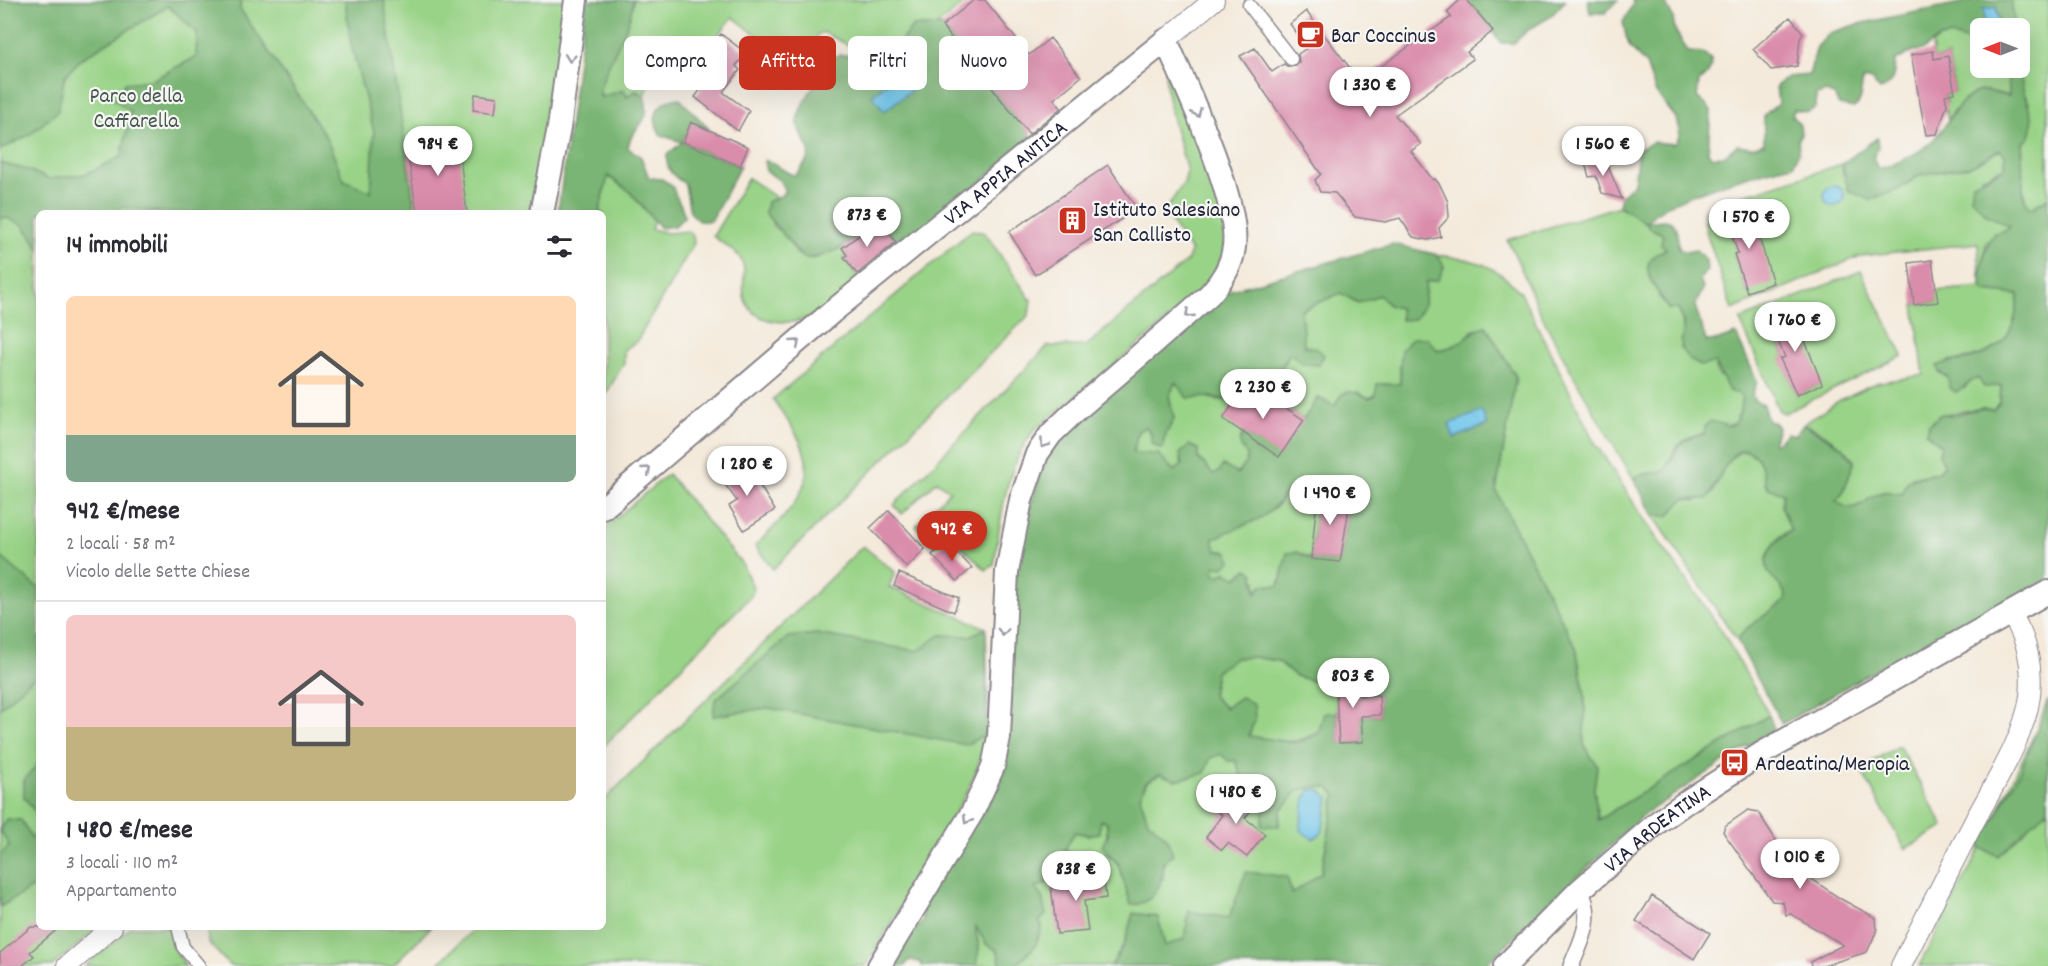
<!DOCTYPE html>
<html lang="it">
<meta charset="utf-8">
<style>
:root{--surface:#fff;--page:#f7f7f7;--text:#2b2b33;--muted:#7c7c81;--line:#e1e1e2;--accent:#c8321e}
body{margin:0;font-family:Dekko,sans-serif;background:var(--page);color:var(--text);height:100vh;display:flex;flex-direction:column;font-size:22px;white-space:nowrap}
*{box-sizing:border-box;margin:0}
p{font-size:20px;color:var(--muted)}
.icon{flex:none;width:33px;height:33px;fill:none;stroke:currentColor;stroke-width:2;stroke-linecap:round;stroke-linejoin:round}
.map{position:relative;flex:1;overflow:hidden}
.drawer{position:absolute;left:36px;top:210px;width:570px;height:720px;display:flex;flex-direction:column;background:var(--surface);border-radius:9px;box-shadow:0 6px 24px #0002}
.drawer>*{flex:none}
.guide{position:absolute;left:624px;top:36px;width:570px;height:54px;display:flex;gap:12px}
.needle{width:39px;rotate:270deg}
.buttons{position:absolute;left:1970px;top:18px;display:grid;gap:12px}
.buttons a{display:grid;place-items:center;width:60px;height:60px;border-radius:9px;background:var(--surface);box-shadow:0 6px 24px #0002;font-size:30px}
.price{position:absolute;translate:-50% -51px;padding:0 14px;border-radius:21px;background:#fff;color:#222;font-size:20px;line-height:39px;filter:drop-shadow(0 2px 3px #0008)}
.price::after{content:'';position:absolute;left:50%;top:36px;width:18px;height:14px;margin-left:-9px;background:inherit;clip-path:polygon(0 0,100% 0,50% 100%)}
.price.on{background:var(--accent);color:#fff}
ul{padding:0;list-style:none}
li{display:grid;align-content:center;gap:12px;height:318px;padding:0 30px}
li+li{border-top:2px solid var(--line)}
li span{display:grid;place-items:center;height:186px;border-radius:9px;color:#555}
li>.icon{margin-inline-start:auto}
span .icon{width:108px;height:108px;fill:#fffc;stroke-width:1}
li b{font-size:26px}
h2{display:flex;justify-content:space-between;align-items:center;height:72px;padding:0 30px;font-size:26px}
.tag{padding:0 21px;border-radius:9px;background:var(--surface);box-shadow:0 6px 24px #0002;font-size:21px;line-height:54px}
.tag.on{background:var(--accent);color:#fff}
.map>svg:first-child{display:block}
</style>
<div class="map">
<svg width="2048" height="966" viewBox="0 0 2048 966">
<rect width="100%" height="100%" fill="#f6f6f2"/>
<filter id="ink" filterUnits="userSpaceOnUse"><feTurbulence type="fractalNoise" baseFrequency=".0167" numOctaves="2"/><feDisplacementMap in="SourceGraphic" scale="12" xChannelSelector="R" yChannelSelector="G"/><feConvolveMatrix kernelMatrix="1 2 1 2 8 2 1 2 1" color-interpolation-filters="sRGB"/></filter>
<filter id="wash" filterUnits="userSpaceOnUse"><feTurbulence type="fractalNoise" baseFrequency=".008" numOctaves="4" result="noise"/><feDisplacementMap in="SourceGraphic" scale="24" xChannelSelector="R" yChannelSelector="G"/><feGaussianBlur stdDeviation="1.35" result="paint"/><feColorMatrix in="noise" values="0 0 0 0 0 0 0 0 0 0 0 0 0 0 0 0 0 1.4 0 .05"/><feComposite in="paint" operator="in"/></filter>
<g filter="url(#wash)">
<rect width="100%" height="100%" fill="#f4eadb"/>
<path fill="#99d387" stroke="#5e7a61" stroke-width="1.5" fill-rule="evenodd" d="M0 0H565L563 36 530 213H39V927H99L52 966H0Z
M633 0H969L936 26H913L900 42 888 43 866 58 850 54V46L823 32 818 34 800 69 733 17 691 69 677 59 662 60 654 68 644 96 638 91 627 97 624 90 601 97C594 78 630 25 633 0Z
M2011 0H2048V198L2032 208 2028 207C2016 178 2025 133 2029 102 2015 84 2019 51 2019 28H2015Z
M1953 36 1980 45V68L2010 69 2009 96 1994 92 1953 111 1948 120 1944 103 1947 102 1945 95 1955 92 1948 56 1934 59 1932 44 1939 38Z
M1168 61 1223 213 1225 248 1213 278 1177 313 1034 430C1004 468 1001 519 994 565L986 570 950 535 935 546 916 526 950 491 937 481 902 514 894 505 1048 346H1086L1188 260 1191 251 1164 212 1184 183 1187 172C1181 144 1159 87 1168 61Z
M2000 150 2005 155V167L1981 178 1987 215 2010 226 1986 243 1980 278 1978 243 1860 256 1732 310 1706 231 1704 211 1713 205 1842 164 1843 175 1897 190 1920 175 1971 166ZM1750 207 1763 244 1760 245 1747 292 1734 255 1738 253 1725 216Z
M607 176 629 191 654 220 651 229 668 233 688 231 693 236 694 243 637 341 624 350V363L603 399V213H599Z
M748 178 777 198 767 202 773 226 784 234 797 254 813 259 842 248 847 255 844 257 861 281C830 304 811 330 769 320 757 317 747 309 744 296 742 286 746 274 743 264 740 252 722 244 713 236Z
M1619 206 1647 223 1649 228 1663 234 1666 249 1658 295 1668 309H1678C1685 322 1683 335 1681 349L1715 363 1718 374 1742 395 1740 412 1734 424 1691 437 1676 447 1664 471 1636 476 1635 481C1603 428 1572 375 1544 320 1530 294 1522 265 1507 240Z
M972 230 985 233 1031 300 1029 315 773 569 755 546C780 521 817 491 804 452 799 434 783 415 773 399Z
M1438 255C1477 260 1494 263 1521 293L1594 441 1653 533 1722 631 1769 715 1598 820 1594 788 1597 766 1584 745 1585 696 1576 648 1496 491 1516 377 1486 326 1472 331 1463 343 1451 348 1437 350 1400 365V384L1369 398 1358 392 1336 407 1318 398 1304 420 1261 391 1281 368 1290 353 1304 346 1301 310 1341 293 1358 303 1379 295 1390 306 1424 304 1426 282 1444 267Z
M1861 271 1903 356 1785 413 1779 411 1740 320ZM1793 310 1821 384 1797 395 1781 359 1785 357 1769 320Z
M1981 287 1985 291 2018 295C2017 307 2017 321 2012 332 2001 353 1969 359 1948 361L1939 372 1964 389 1970 381 1978 378 2001 386 2000 403 1993 410 1983 408 1939 415 1936 421 1929 425 1926 433 1941 445 1944 466 1937 473 1912 477 1902 494C1897 494 1888 491 1883 492 1863 498 1859 518 1835 502L1843 493 1854 461C1849 449 1816 428 1804 424L1840 400 1875 383 1924 375 1914 305 1937 302 1936 291Z
M1176 382C1194 393 1216 406 1238 397L1247 455 1246 463 1237 474 1230 470 1214 475 1198 457 1174 471 1158 454 1133 453 1138 431 1146 427 1151 433V443L1162 449 1165 436 1174 419 1169 396Z
M1747 451C1762 458 1763 468 1765 484L1783 493 1782 507 1792 528 1779 537 1768 570 1784 591 1786 600 1746 629 1737 640 1653 515 1668 516 1684 498 1695 501 1713 493C1721 475 1725 453 1747 451Z
M668 474 742 564 753 587 752 595 603 747V529Z
M1288 490 1301 497 1314 492 1312 509H1316L1311 559 1297 552 1287 553 1279 586 1262 585 1256 593V580L1242 573 1237 578 1219 576 1212 571 1216 566 1213 539 1277 506Z
M863 546 895 572 889 587 986 628 988 703 984 750 979 764 967 792 866 966H436L476 927H603V801Z
M1254 657 1278 661 1296 676 1335 678 1337 713C1303 749 1295 743 1248 736L1255 719 1225 708 1212 695 1216 672 1235 658Z
M2048 705V966H1919L1978 853Z
M1899 746 1944 827 1905 849 1860 768Z
M1221 754 1236 761 1243 781 1274 778V792L1264 805 1281 809C1289 804 1289 801 1294 794 1302 786 1318 787 1328 787L1336 795 1321 873 1292 895 1165 947 1158 917 1133 913 1124 945 1111 966H1005L1015 965 1035 945 1042 926 1038 923C1043 908 1045 901 1035 888 1049 883 1056 873 1068 865L1064 849 1075 832 1088 835 1100 820 1107 822 1106 853 1117 863 1123 878 1163 879 1166 837 1148 821 1140 797 1147 782 1160 774 1175 780 1204 773 1210 758Z
M974 923 986 944 998 951 1001 966 975 965 979 948Z
M131 927H171L174 949 186 966H85Z
M207 927H431L392 966H230L208 942Z"/>
<path fill="#7ab574" stroke="#4e6c58" stroke-width="1.5" fill-rule="evenodd" d="M0 0H241L240 9 325 135 344 180 371 192 374 132 351 44 345 0H384L414 206 411 213H167L123 207 115 213H39V248L23 225 4 217 0 220V163L28 170 49 179 86 174 121 157 131 112 114 99 125 83 152 80 196 57 197 33 168 6 82 58 65 76 58 111 29 135 0 150Z
M586 0H633C630 33 606 60 599 93L601 97 624 90 627 97 635 91 644 96C654 125 631 124 628 148L641 157 649 178 662 179 673 187C675 199 684 205 684 217L675 226 661 228 629 191 608 176 599 213H558Z
M1467 0H1566L1550 17 1528 30 1514 43H1501Z
M1588 0H1618L1605 13H1590Z
M1632 0H1664L1673 18 1675 30 1688 52 1703 53 1711 59C1711 71 1709 74 1699 82L1697 97 1711 110 1708 152 1712 157 1724 156 1737 145 1752 147 1764 143V115L1778 104 1776 86 1788 77 1809 75 1817 47 1830 33 1858 24 1975 0H2011L2015 28H2000L1996 7 1983 9 1986 28H1980V45L1953 36 1939 38 1923 50 1913 51 1895 61C1894 74 1894 85 1880 90L1870 79 1863 80 1859 103 1854 108 1839 105 1834 95 1826 92 1816 95V107C1807 115 1804 111 1794 110L1792 116 1800 125 1801 134 1798 138 1799 152 1793 165C1764 171 1660 199 1647 222 1675 217 1676 221 1679 249L1685 252 1696 250 1706 260 1707 270 1700 279 1703 289 1695 306 1706 341H1716L1736 334 1757 381 1752 396 1755 401 1763 405 1768 421 1775 423 1778 428 1773 443H1777L1787 433 1795 435 1804 424 1842 447 1854 461 1843 493 1836 501C1858 518 1864 497 1883 492 1888 491 1897 494 1902 494L1908 480 1937 473 1944 465 1939 454 1941 445 1926 433 1928 425 1942 414 1953 415 1983 408 1993 410 2000 403 2001 386 1984 387 1978 378C1969 381 1965 389 1955 392L1949 387 1948 377 1939 372 1937 366C1948 360 1957 362 1969 359 2006 349 2016 330 2018 295L1985 291 1981 287C1980 272 1985 244 1994 233L2007 230 2010 226 1987 215 1971 198 1973 183 2002 170 2005 167V155L2000 150 1971 166 1920 175 1897 190 1869 200 1848 190 1842 164 1877 138 1878 148 1873 158 1878 169C1896 165 1922 152 1935 138 1949 124 1958 97 1980 91 1990 88 1997 96 2009 96L2008 68H2019V59C2020 70 2021 83 2024 93 2029 113 2037 117 2029 139L2024 141 2022 147 2023 195 2028 206 2032 208 2048 198V579L1884 665 1782 724 1737 640 1746 629 1786 600C1786 587 1773 582 1768 571 1761 554 1778 538 1791 531L1782 507 1783 493 1768 488C1762 478 1765 467 1757 458 1733 429 1718 487 1707 499H1684L1668 516 1653 515 1635 481 1636 476 1664 471C1680 450 1672 441 1704 434L1705 426 1711 421 1728 426 1734 424 1740 412 1742 395 1729 391 1715 363 1700 366C1663 345 1695 338 1678 309H1668C1658 288 1629 264 1666 249L1661 244 1663 234 1649 228 1647 223 1619 206 1621 195 1634 184 1638 150 1653 142 1675 144 1680 135 1676 118 1656 93 1646 64 1630 48 1626 36 1623 22 1633 4Z
M913 26H942L1032 137 902 251 886 229 879 234 872 225C853 240 829 260 803 258L765 213 767 202 781 196 785 190 779 180 766 171 764 161C776 160 783 174 795 175 825 145 799 148 797 120 800 107 808 96 814 85 831 57 829 49 866 58L888 43 900 42Z
M679 98 710 130 691 123 683 142 740 166 711 221H699L690 212 685 184C673 176 666 171 667 155L682 142 661 135C649 116 657 101 679 98Z
M1393 244 1438 255 1444 267 1438 280 1426 282 1424 304 1415 319 1401 320 1400 308 1390 306 1379 295 1358 303 1341 293 1301 310 1304 346 1316 348 1324 355 1319 365 1304 364 1290 353 1281 368 1261 391 1228 401 1214 397 1187 398 1176 382 1169 396 1174 419 1165 436 1162 449 1151 443V433L1146 427 1138 431 1133 453 1158 454 1174 471 1182 465 1180 454 1189 445 1198 449V458L1213 474 1219 472 1223 465 1237 474 1246 463 1247 455C1240 446 1237 442 1244 433L1279 456 1318 398 1335 406C1342 386 1352 390 1369 398L1375 396 1377 384H1400L1401 350 1413 338H1427L1437 350C1466 346 1462 334 1486 326L1516 377 1496 491 1576 648 1585 696 1584 745 1597 766 1594 789 1598 820 1769 715 1774 729 1643 815 1484 966H1111L1124 945 1133 913 1158 917 1165 946 1184 939 1189 911 1229 918 1246 872 1287 877 1292 894 1321 873 1336 795 1328 787C1318 787 1302 786 1294 795 1289 801 1289 804 1281 809L1279 826H1262L1264 805 1274 792V778H1266L1260 790 1252 791 1243 781 1236 761H1228L1221 754 1210 758 1205 773 1175 780 1160 774 1146 782 1140 797 1148 821 1166 837 1173 854 1162 864C1163 886 1154 904 1131 905L1118 863 1102 846 1108 835 1107 822 1100 820 1099 833 1088 835 1075 832 1065 849 1073 855C1066 869 1050 883 1035 888L1042 897 1046 915 1039 922 1042 926 1035 946 1015 966H1001L998 951 986 944 975 925 979 948 976 966H922L920 962 909 960 905 966H887L905 932 917 928 923 920 921 906 986 798 1017 544 1053 439 1221 293ZM1288 490 1301 497 1314 492 1351 496 1340 562 1311 559 1297 552 1287 553 1279 586 1262 585 1256 593 1254 573 1247 569 1237 578 1227 572 1219 576 1213 571 1216 566 1223 567 1231 561 1228 552 1216 550 1213 539C1247 521 1265 525 1288 490ZM1254 657 1278 661 1296 676 1316 682 1359 677 1360 696 1379 695 1380 715 1361 716 1362 742 1339 743 1337 713H1324L1318 734 1296 743 1249 736 1255 719 1254 705 1241 697 1225 708 1212 695 1216 672 1235 658Z
M0 556 39 589V673L0 708Z
M986 628V734L966 745 768 708 713 716 715 700 788 637 817 634 918 651 940 635 970 636Z
M2048 700V809L1998 856 1979 847 2021 770Z
M39 763V817L24 797V780Z
M6 819 21 820 32 838 39 834V884L0 907V855L9 846 0 830Z"/>
<path fill="#6dc4ea" stroke="#487392" stroke-width="1.5" d="M1996 7 2000 28H1986L1983 9Z
M909 66 921 83 884 111 872 95Z
M1824 196a10 10 0 1 1 20 0a10 10 0 1 1-20 0Z
M1482 411 1487 425 1454 438 1449 424Z
M1310 790H1320L1329 798 1322 833 1313 839 1300 830 1305 799Z"/>
<g id="blocks">
<path fill="#da8cab" d="M974 0H985L1029 55 1050 38 1081 77 1054 99 1061 108 1029 134 942 26Z
M1460 0H1467L1493 31 1467 52 1473 59 1395 115 1421 144 1411 151 1433 180 1435 179 1440 185 1448 202 1449 217 1439 228 1441 237 1428 240 1413 237 1400 218 1385 222 1355 217 1335 193 1320 192 1315 180 1321 174 1240 56 1255 48 1272 72 1284 64 1288 67 1296 66 1299 62 1298 54 1308 47 1290 24 1306 11 1360 81 1451 17 1447 12Z
M1790 17 1803 33 1800 39 1797 66 1771 70 1753 49Z
M721 34 746 53 736 66 740 70 723 92 749 111 738 131 695 97 701 89 698 87 704 79 694 71Z
M1933 51 1934 59 1948 56 1955 93 1945 95 1947 105 1937 134 1926 135 1911 55Z
M475 94 497 97 495 113 473 110Z
M691 122 748 147 740 166 683 142Z
M457 134 467 213H417L407 149Z
M1604 157 1622 199 1602 193 1596 176 1589 177 1585 163Z
M1108 165 1137 209 1035 275 1009 232Z
M1750 207 1773 283 1747 292 1734 254 1738 253 1725 215Z
M873 225 879 234 886 229 896 242 857 274 844 257 847 255 842 248Z
M1932 260 1938 302 1914 305 1909 263Z
M1793 310 1822 384 1797 395 1780 359 1785 357 1769 320Z
M1247 382 1304 420 1279 457 1223 419Z
M745 462 775 510 744 530 729 506 737 501 721 479Z
M1314 492 1351 496 1340 562 1311 559 1316 509H1312Z
M889 510 925 549 907 568 870 528Z
M946 542 972 568 957 581 932 555Z
M899 573 959 598 954 612 894 586Z
M1359 677 1360 696 1379 695 1380 715 1361 716 1363 742 1339 743 1335 678Z
M1236 787 1257 803 1245 818 1265 834 1247 857 1228 843 1222 850 1206 837 1222 815 1217 811Z
M1748 810 1758 812 1781 848 1806 875 1841 899 1876 918 1877 930 1867 952 1823 966H1811L1810 962 1843 945 1791 914 1786 915 1783 902 1772 901 1723 832 1725 826Z
M1103 873 1106 898 1084 901 1088 931 1057 934 1051 887 1066 885V878Z
M1652 896 1710 933 1694 959 1636 921Z
M31 927H60L30 952 34 956 22 966H0V953Z"/>
</g>
</g>
<g filter="url(#ink)">
<use href="#blocks" fill-opacity="0" stroke="#8b868b" stroke-width="1.5"/>
<g fill="none" stroke-linecap="round" stroke-linejoin="round">
<defs>
<path id="pedestrian" d="M1249 5 1291 59
M178 927 183 947 199 966"/>
<path id="minor" d="M1571 966C1582 940 1595 917 1580 890"/>
<path id="tertiary" d="M1166 40 1214 0
M67 966 112 927
M1901 966C1925 918 1949 870 1974 822 1993 786 2025 737 2030 696 2033 667 2027 637 2010 613"/>
<g id="secondary">
<path d="M542 213 559 128 576 0"/>
<path id="s1" d="M603 508 832 312 1166 40C1186 88 1240 199 1234 247 1232 266 1222 281 1209 295L1073 413 1051 434 1037 454 1021 500 1007 572 999 737 993 767 973 811 879 966"/>
<path id="s2" d="M1505 966 1580 890 1658 822 1689 800 1764 752 2048 592"/>
</g>
</defs>
<use href="#pedestrian" stroke="#8b868b" stroke-width="15"/>
<use href="#minor" stroke="#8b868b" stroke-width="18"/>
<use href="#tertiary" stroke="#8b868b" stroke-width="22"/>
<use href="#secondary" stroke="#8b868b" stroke-width="26"/>
<use href="#pedestrian" stroke="#fff" stroke-width="12"/>
<use href="#minor" stroke="#fff" stroke-width="15"/>
<use href="#tertiary" stroke="#fff" stroke-width="20"/>
<use href="#secondary" stroke="#fff" stroke-width="22"/>
</g>
<defs><path id="oneway-chevron" d="M-2-3.5L2.5 0L-2 3.5" fill="none" stroke-width="1.6" stroke-linecap="round" stroke-linejoin="round" transform="scale(1.5)"/></defs>
<g stroke="#9c9ca7">
<use href="#oneway-chevron" transform="translate(570 58) rotate(97)"/>
<use href="#oneway-chevron" transform="translate(1197 113) rotate(68)"/>
<use href="#oneway-chevron" transform="translate(1189 314) rotate(137)"/>
<use href="#oneway-chevron" transform="translate(796 343) rotate(-41)"/>
<use href="#oneway-chevron" transform="translate(1044 444) rotate(125)"/>
<use href="#oneway-chevron" transform="translate(647 470) rotate(-41)"/>
<use href="#oneway-chevron" transform="translate(1003 632) rotate(92)"/>
<use href="#oneway-chevron" transform="translate(967 820) rotate(121)"/>
</g>
</g>
<defs>
<symbol id="cafe-square" viewBox="-11 -11 22 22"><rect x="-9" y="-9" width="18" height="18" rx="4" fill="#c8321e" stroke="#f6f6f2"/><path d="M-5.5-4.5H6V0H3Q3 3.5 0 3.5H-2.5Q-5.5 3.5-5.5 0ZM3-3.2v2h1.7v-2ZM-6 4.5H4V6H-6Z" fill="#fff"/></symbol>
<symbol id="building-square" viewBox="-11 -11 22 22"><rect x="-9" y="-9" width="18" height="18" rx="4" fill="#c8321e" stroke="#f6f6f2"/><path d="M-4-6H4V6H1V3H-1V6H-4ZM-2.5-4.3h1.7v1.8h-1.7ZM.8-4.3h1.7v1.8H.8ZM-2.5-1h1.7V.8h-1.7ZM.8-1h1.7V.8H.8Z" fill="#fff"/></symbol>
<symbol id="bus-square" viewBox="-11 -11 22 22"><rect x="-9" y="-9" width="18" height="18" rx="4" fill="#c8321e" stroke="#f6f6f2"/><path d="M-5-6H5V4H4V6H2V4H-2V6H-4V4H-5ZM-3.5-4V0h7V-4ZM-3.5 1.2v1.5H-2V1.2ZM2 1.2v1.5H3.5V1.2Z" fill="#fff"/></symbol>
</defs>
<g fill-rule="evenodd">
<use href="#cafe-square" x="1294" y="18" width="33" height="33"/>
<use href="#building-square" x="1056" y="204" width="33" height="33"/>
<use href="#bus-square" x="1718" y="746" width="33" height="33"/>
</g>
<g text-anchor="middle" stroke-width="4.5" stroke-linejoin="round" paint-order="stroke">
<g font-size="22" fill="#22223b" stroke="#f6f6f2" text-anchor="start">
<text x="1331" y="42">Bar Coccinus</text>
<text x="1093" y="216">Istituto Salesiano<tspan x="1093" dy="25">San Callisto</tspan></text>
<text x="1755" y="770">Ardeatina/Meropia</text>
</g>
<g font-size="22" fill="#465752" stroke="#f6f6f2">
<text x="136" y="102">Parco della<tspan x="136" dy="25">Caffarella</tspan></text>
</g>
<g font-size="22" fill="#22223b" stroke="#f6f6f2">
<text dy="8" stroke="none"><textPath href="#s1" startOffset="524">VIA APPIA ANTICA</textPath></text>
<text dy="8" stroke="none"><textPath href="#s2" startOffset="206">VIA ARDEATINA</textPath></text>
</g>
</g>
</svg>
<div class="buttons">
<a><svg class="needle" viewBox="-14 -14 28 28"><path d="M0-13l5 13h-10z" fill="#e53935"/><path d="M0 13l5-13h-10z" fill="#7c7c81"/></svg></a>
</div>
<b class="price" style="left:1370px;top:118px">1 330 €</b>
<b class="price" style="left:438px;top:177px">984 €</b>
<b class="price" style="left:1603px;top:177px">1 560 €</b>
<b class="price" style="left:867px;top:248px">873 €</b>
<b class="price" style="left:1749px;top:250px">1 570 €</b>
<b class="price" style="left:1795px;top:353px">1 760 €</b>
<b class="price" style="left:1263px;top:420px">2 230 €</b>
<b class="price" style="left:747px;top:497px">1 280 €</b>
<b class="price" style="left:1330px;top:526px">1 490 €</b>
<b class="price on" style="left:952px;top:562px">942 €</b>
<b class="price" style="left:1353px;top:709px">803 €</b>
<b class="price" style="left:1236px;top:825px">1 480 €</b>
<b class="price" style="left:1800px;top:890px">1 010 €</b>
<b class="price" style="left:1076px;top:902px">838 €</b>
<div class="guide">
<a class="tag">Compra</a>
<a class="tag on">Affitta</a>
<a class="tag">Filtri</a>
<a class="tag">Nuovo</a>
</div>
<section class="drawer">
<h2>14 immobili<svg class="icon" aria-label="filters" viewBox="0 0 24 24"><path d="M4 7h16M4 17h16"/><circle cx="9" cy="7" r="2"/><circle cx="15" cy="17" r="2"/></svg></h2>
<ul>
<li><span style="background:linear-gradient(#ffd9b3 75%,#7fa58c 0)"><svg class="icon" aria-label="home" viewBox="0 0 24 24"><path d="M3 11l9-7 9 7M6 9v11h12V9"/></svg></span><div><b>942 €/mese</b><p>2 locali · 58 m²</p><p>Vicolo delle Sette Chiese</p></div></li>
<li><span style="background:linear-gradient(#f6c9c9 60%,#c2b280 0)"><svg class="icon" aria-label="home" viewBox="0 0 24 24"><path d="M3 11l9-7 9 7M6 9v11h12V9"/></svg></span><div><b>1 480 €/mese</b><p>3 locali · 110 m²</p><p>Appartamento</p></div></li>
</ul>
</section>
</div>
